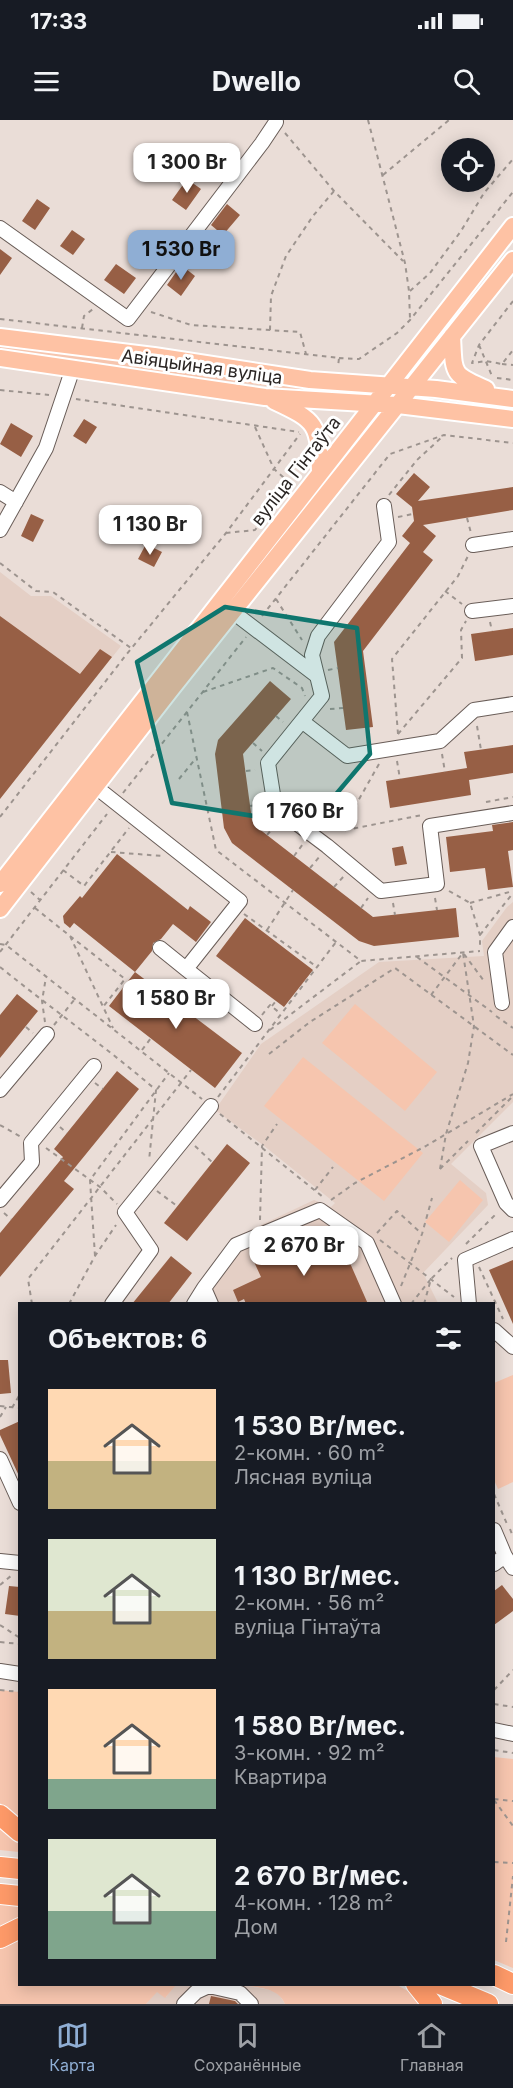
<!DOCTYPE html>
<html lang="ru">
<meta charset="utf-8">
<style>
:root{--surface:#171b24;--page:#20242c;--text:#f1f3f6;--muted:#9ea1a6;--line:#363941;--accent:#8faed4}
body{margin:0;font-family:Inter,sans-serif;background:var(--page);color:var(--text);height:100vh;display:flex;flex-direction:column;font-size:22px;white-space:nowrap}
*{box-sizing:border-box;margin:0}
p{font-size:20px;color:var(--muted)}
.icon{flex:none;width:33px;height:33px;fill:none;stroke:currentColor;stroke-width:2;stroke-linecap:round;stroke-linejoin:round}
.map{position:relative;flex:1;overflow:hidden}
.side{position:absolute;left:18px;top:1182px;width:477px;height:684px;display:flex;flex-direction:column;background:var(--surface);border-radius:0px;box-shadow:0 3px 15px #0003}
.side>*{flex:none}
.controls{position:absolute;left:441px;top:18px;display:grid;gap:12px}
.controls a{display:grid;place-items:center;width:54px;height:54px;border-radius:50%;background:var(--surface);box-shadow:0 3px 15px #0003;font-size:30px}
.price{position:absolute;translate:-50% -51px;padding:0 14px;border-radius:12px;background:#fff;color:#222;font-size:20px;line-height:39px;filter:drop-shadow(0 2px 3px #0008)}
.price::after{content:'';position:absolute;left:50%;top:36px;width:18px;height:14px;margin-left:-9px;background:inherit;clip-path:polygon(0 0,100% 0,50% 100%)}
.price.selected{background:var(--accent);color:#111}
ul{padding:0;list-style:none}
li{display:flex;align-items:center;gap:18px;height:150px;padding:0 30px}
li span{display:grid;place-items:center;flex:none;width:168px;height:120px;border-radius:0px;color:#555}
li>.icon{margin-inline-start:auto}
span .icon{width:72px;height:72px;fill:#fffc;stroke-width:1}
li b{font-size:26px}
h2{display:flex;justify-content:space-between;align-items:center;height:72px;padding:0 30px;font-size:26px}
.status{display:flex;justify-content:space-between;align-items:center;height:42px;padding:0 30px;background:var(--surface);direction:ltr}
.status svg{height:16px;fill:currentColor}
header{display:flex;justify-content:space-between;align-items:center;height:78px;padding:0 30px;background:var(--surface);font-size:27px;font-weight:700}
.menu{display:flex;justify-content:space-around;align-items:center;height:84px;border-top:2px solid var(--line);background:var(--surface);font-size:16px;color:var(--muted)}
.menu a{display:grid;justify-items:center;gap:3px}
.menu .selected{color:var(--accent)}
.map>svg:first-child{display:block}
</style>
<div class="status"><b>17:33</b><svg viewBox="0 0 49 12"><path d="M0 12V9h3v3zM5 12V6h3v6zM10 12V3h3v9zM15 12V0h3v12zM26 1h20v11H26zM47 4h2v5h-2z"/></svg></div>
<header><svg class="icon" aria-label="menu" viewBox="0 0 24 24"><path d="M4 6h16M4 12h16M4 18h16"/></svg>Dwello<svg class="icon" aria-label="search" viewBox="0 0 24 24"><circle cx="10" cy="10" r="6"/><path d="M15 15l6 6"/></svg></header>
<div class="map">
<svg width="513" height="1884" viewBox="0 0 513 1884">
<rect width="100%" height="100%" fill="#eaddd7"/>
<path fill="#e4cfc5" d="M0 452 31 476H51L121 526 0 679Z
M513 782V982L451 1044 486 1073 488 1085 423 1153 438 1183 186 1184 233 1118 314 1080 331 1087 335 1083 263 1025 215 990 261 924 379 842 484 836 482 821 507 787Z
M176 1864 243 1865 275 1871 280 1876 285 1884H146L157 1871 166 1877Z"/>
<path fill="#f6c5ae" d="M0 226 362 270 358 277 0 233Z
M355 884 437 952 405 991 322 923Z
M303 937 423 1033 384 1081 264 986Z
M460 1060 483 1080 449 1122 425 1102Z
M513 1255V1362L498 1369 494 1360V1263Z
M0 1570 19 1572V1701L0 1683Z
M494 1637 513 1639V1848L494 1840Z
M0 1707 6 1713 19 1721V1732L0 1730Z
M0 1782 19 1784V1801L0 1810Z
M19 1814 20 1864 176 1865 165 1878 157 1872 146 1884H0V1823Z
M243 1865H397L415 1875 422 1884H285C278 1867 258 1868 243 1865Z"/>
<path fill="#975f45" d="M187 59 201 69 186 90 172 80Z
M37 79 50 88 35 110 22 101Z
M227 84 240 95 223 115 211 105Z
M72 110 85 119 73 135 60 126Z
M0 129 12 138 0 155Z
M116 144 136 158 124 174 104 160Z
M181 145 195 156 181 176 167 165Z
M84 299 97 307 86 324 73 316Z
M11 303 33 316 21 337 0 324Z
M414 353 430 367 418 381 513 367V390L423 405 436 416 423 432 433 440 363 531 373 607 346 610 334 522 410 423 402 416 414 401 412 387 396 374Z
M31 394 44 400 33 422 21 416Z
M146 424 162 432 154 447 138 439Z
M0 496 80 554 100 529 112 537 0 679Z
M513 508V535L475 541 471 514Z
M270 561 291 579 243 634 252 700 254 705 373 797 456 788 459 817 374 826 359 821 232 723 224 708 215 634 218 620Z
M513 625V653L469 660 471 675 390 688 386 661 467 648 464 632Z
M513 702V730L508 731 513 767 488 770 485 748 450 752 446 717 493 711 492 705Z
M403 726 407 744 395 746 392 728Z
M117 734 188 790 190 786 211 802 196 822 173 804 161 819 153 823 152 831 135 852 74 803 70 808 64 803 63 796 80 776 82 778Z
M245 798 313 850 284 887 216 836Z
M135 852 242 933 215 968 109 886Z
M17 874 38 891 0 938V895Z
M117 951 139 969 64 1061 74 1069 0 1157V1113L63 1037 54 1029Z
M227 1024 250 1043 187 1121 164 1103Z
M307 1108 318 1132 347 1120 352 1131 346 1134 368 1184H246L244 1179 238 1182 233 1170 261 1157 250 1133 263 1128 268 1139 300 1125 295 1114Z
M171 1136 192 1153 168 1184H132Z
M513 1140V1204L489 1150Z
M0 1240H8L11 1273 0 1274Z
M20 1301V1358L0 1315V1310Z
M502 1465 513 1479V1491L494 1505V1471Z
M9 1466 20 1467V1496L5 1494Z
M211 1876 235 1881 238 1884H209Z"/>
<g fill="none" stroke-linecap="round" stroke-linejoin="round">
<defs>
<path id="minor" d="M0 108 128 199 262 23 276 2
M0 372 16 382
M384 386 389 422 318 516 312 535 322 576 268 643 275 687 327 726 381 771 437 764 430 706 513 693
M0 410 46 328 73 248
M473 425 513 419
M225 486 317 556
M472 491 513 486
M303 602 347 636 440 621 474 590 513 584
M87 660 240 781 186 849 255 904
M160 828 186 849
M502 883 495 832 513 807
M0 970 47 914
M513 1013 481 1026 506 1083 513 1090
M0 1080 32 1042 31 1023 94 946
M112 1184 151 1130 125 1092 211 986
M194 1184 204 1168
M211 1184 204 1168 236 1125 320 1090 367 1123 394 1184
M469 1184 465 1140 513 1119
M494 1210 513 1227
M0 1339 20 1383
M494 1410 505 1436
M0 1441 20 1443
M494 1444 505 1436 513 1448
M0 1551 20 1554
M494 1610 513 1614
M184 1884 196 1872 209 1866 240 1873 251 1884"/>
<path id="major" d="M452 216C454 254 451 254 486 269
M0 217 154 236 310 260 436 269 513 279
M0 238 265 277 398 285 513 299
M274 281C317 301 319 304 320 352
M0 764 513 106
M0 789 171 569 513 140"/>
<path id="highway" d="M0 1695 20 1712
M0 1747 20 1749
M0 1774 20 1776
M0 1818 20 1808
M494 1855 513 1864
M416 1864 432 1884
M440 1864 488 1884"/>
</defs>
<use href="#minor" stroke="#695d58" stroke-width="16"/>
<use href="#major" stroke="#fff" stroke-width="20"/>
<use href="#highway" stroke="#fff" stroke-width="22"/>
<path stroke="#9d948f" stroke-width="2" stroke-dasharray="4.5 4.5" stroke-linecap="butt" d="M368 0 405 143 409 171 410 199
M285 13 334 71 403 141
M383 55 449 0
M410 171 430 153 461 111 484 73 513 39
M513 181 479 225 472 243 486 241 502 244 513 230
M151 192 191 205 300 212 306 234
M0 199 339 238 338 247
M82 208 84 196 93 189
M270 210 271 176 286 136 313 96 334 71
M479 225 492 256
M339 238 359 239 397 213 410 200 513 72
M502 244 513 245
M497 258 513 260
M0 270 49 275
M76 279 299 312
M255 307 274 349 291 364
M389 375 417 340 442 317
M398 397 413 394
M467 398 471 413
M226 413 255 410 293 362
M0 443 36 471 53 472 131 528
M445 471 462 484
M276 479 302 520
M262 496 390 334 444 315 513 323
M490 502 492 511
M328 550 338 548
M203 572 273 548 302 568 305 576
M330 589 343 588
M187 592 216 730 361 841 480 831
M276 596 283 602
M477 606 481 630
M398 614 392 539 458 456 468 436
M398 614 462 538 461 510 466 501
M253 623 262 631
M442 634 445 652
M397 641 400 659
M379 644 341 711 422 695
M246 651 255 650
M179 659 196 638
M123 673 246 517
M486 682 513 677
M250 686 262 684
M0 697 126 535 226 413 300 314
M267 715 277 703
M111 732 162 736
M294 736 303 724
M310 748 320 736
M63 750 84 766 129 708
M334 767 344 756
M449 771 470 783 480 815V827
M31 772 40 780
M435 778 437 790
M393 783 395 795
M470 783 513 771
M35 788 70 816 113 908
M361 788 368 778
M244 794 317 847
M267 810 293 770
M480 815 513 773
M70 816 125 859 103 887
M0 824 6 825 202 979
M0 832 107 694
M464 834 484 861
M417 837 492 892
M0 847C52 889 106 927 156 970L149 1041
M431 875 462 834
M272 886 276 881
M262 895 270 885 281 894
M496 896 513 908
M45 902 42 881 46 857
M54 905 75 879
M26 907 33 913
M270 910 361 841
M142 930 151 918
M269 934 310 902 395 848 513 935
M95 963 103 969
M218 977 336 822
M220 994 323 1077
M0 1005 21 1017
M60 1007 67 1013
M476 1013 513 976
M195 1026 213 1043
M46 1028 100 1067 117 1084
M440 1049 446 1014 468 943 474 906 463 833
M440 1049 468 1021
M315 1070 333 1047
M157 1071 177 1086
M331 1080 355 1063 426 1026 513 974
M4 1093 11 1099
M260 1100 262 1026 277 1004
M377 1113 397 1091 422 1114
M380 1120 454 1177
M466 1124 496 1094
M95 1136 90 1060 169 953
M479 1147 503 1199
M401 1166 422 1114 432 1078
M32 1184 28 1159 191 950
M69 1184 95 1136 116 1105
M411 1184 430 1160
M424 1184 431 1159 452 1138
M0 1286 20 1288
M12 1288 20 1274
M0 1297 6 1287
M494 1374 507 1404
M510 1409 513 1417
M0 1465 12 1455
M0 1505 20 1518
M0 1522 20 1524
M0 1570 20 1572
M494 1570 513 1550
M494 1584 513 1587
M494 1630 513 1633
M494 1679 513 1681
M494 1680 513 1706
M494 1742 513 1743
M506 1822 513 1756"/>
<use href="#minor" stroke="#fff" stroke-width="14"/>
<use href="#major" stroke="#fec2a4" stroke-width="16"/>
<use href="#highway" stroke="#fd9968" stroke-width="20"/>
</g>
<path fill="#0f766e" fill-opacity="0.2" stroke="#0f766e" stroke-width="4.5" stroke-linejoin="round" d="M225 487 357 508 370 634 310 705 172 683 137 542Z"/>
<g text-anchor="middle" stroke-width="6" stroke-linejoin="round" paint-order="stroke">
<g font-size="18" fill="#2a2523" stroke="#fff">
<text transform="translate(202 247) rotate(8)" y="6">Авіяцыйная вуліца</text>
<text transform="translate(296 351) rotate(-52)" y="6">вуліца Гінтаўта</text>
</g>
</g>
</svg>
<div class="controls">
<a><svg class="icon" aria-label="locate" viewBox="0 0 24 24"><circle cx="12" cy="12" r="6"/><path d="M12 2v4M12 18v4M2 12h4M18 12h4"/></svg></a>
</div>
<b class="price" style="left:187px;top:74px">1 300 Br</b>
<b class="price selected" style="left:181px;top:161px">1 530 Br</b>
<b class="price" style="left:150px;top:436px">1 130 Br</b>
<b class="price" style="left:305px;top:723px">1 760 Br</b>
<b class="price" style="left:176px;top:910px">1 580 Br</b>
<b class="price" style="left:304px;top:1157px">2 670 Br</b>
<section class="side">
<h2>Объектов: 6<svg class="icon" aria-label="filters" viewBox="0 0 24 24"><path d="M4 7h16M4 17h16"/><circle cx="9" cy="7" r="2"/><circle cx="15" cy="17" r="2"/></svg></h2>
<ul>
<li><span style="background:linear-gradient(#ffd9b3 60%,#c2b280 0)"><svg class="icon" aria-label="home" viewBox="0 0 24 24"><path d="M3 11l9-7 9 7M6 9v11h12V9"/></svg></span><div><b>1 530 Br/мес.</b><p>2-комн. · 60 m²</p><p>Лясная вуліца</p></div></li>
<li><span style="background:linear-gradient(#dfe7d0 60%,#c2b280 0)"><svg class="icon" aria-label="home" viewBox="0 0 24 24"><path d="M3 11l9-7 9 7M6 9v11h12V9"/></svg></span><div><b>1 130 Br/мес.</b><p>2-комн. · 56 m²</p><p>вуліца Гінтаўта</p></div></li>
<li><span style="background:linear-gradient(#ffd9b3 75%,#7fa58c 0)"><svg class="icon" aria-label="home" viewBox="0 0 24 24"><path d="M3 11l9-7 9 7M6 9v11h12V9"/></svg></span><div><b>1 580 Br/мес.</b><p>3-комн. · 92 m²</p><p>Квартира</p></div></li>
<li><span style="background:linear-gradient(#dfe7d0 60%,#7fa58c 0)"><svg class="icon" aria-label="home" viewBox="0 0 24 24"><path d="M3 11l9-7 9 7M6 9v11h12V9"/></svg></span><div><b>2 670 Br/мес.</b><p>4-комн. · 128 m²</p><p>Дом</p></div></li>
</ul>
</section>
</div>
<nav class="menu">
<a class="selected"><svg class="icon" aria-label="map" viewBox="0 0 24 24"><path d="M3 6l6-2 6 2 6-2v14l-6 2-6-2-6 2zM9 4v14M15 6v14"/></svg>Карта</a>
<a><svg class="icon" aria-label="saved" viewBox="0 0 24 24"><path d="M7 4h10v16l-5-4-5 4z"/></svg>Сохранённые</a>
<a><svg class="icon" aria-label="home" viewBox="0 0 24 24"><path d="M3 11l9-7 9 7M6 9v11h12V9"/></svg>Главная</a>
</nav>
